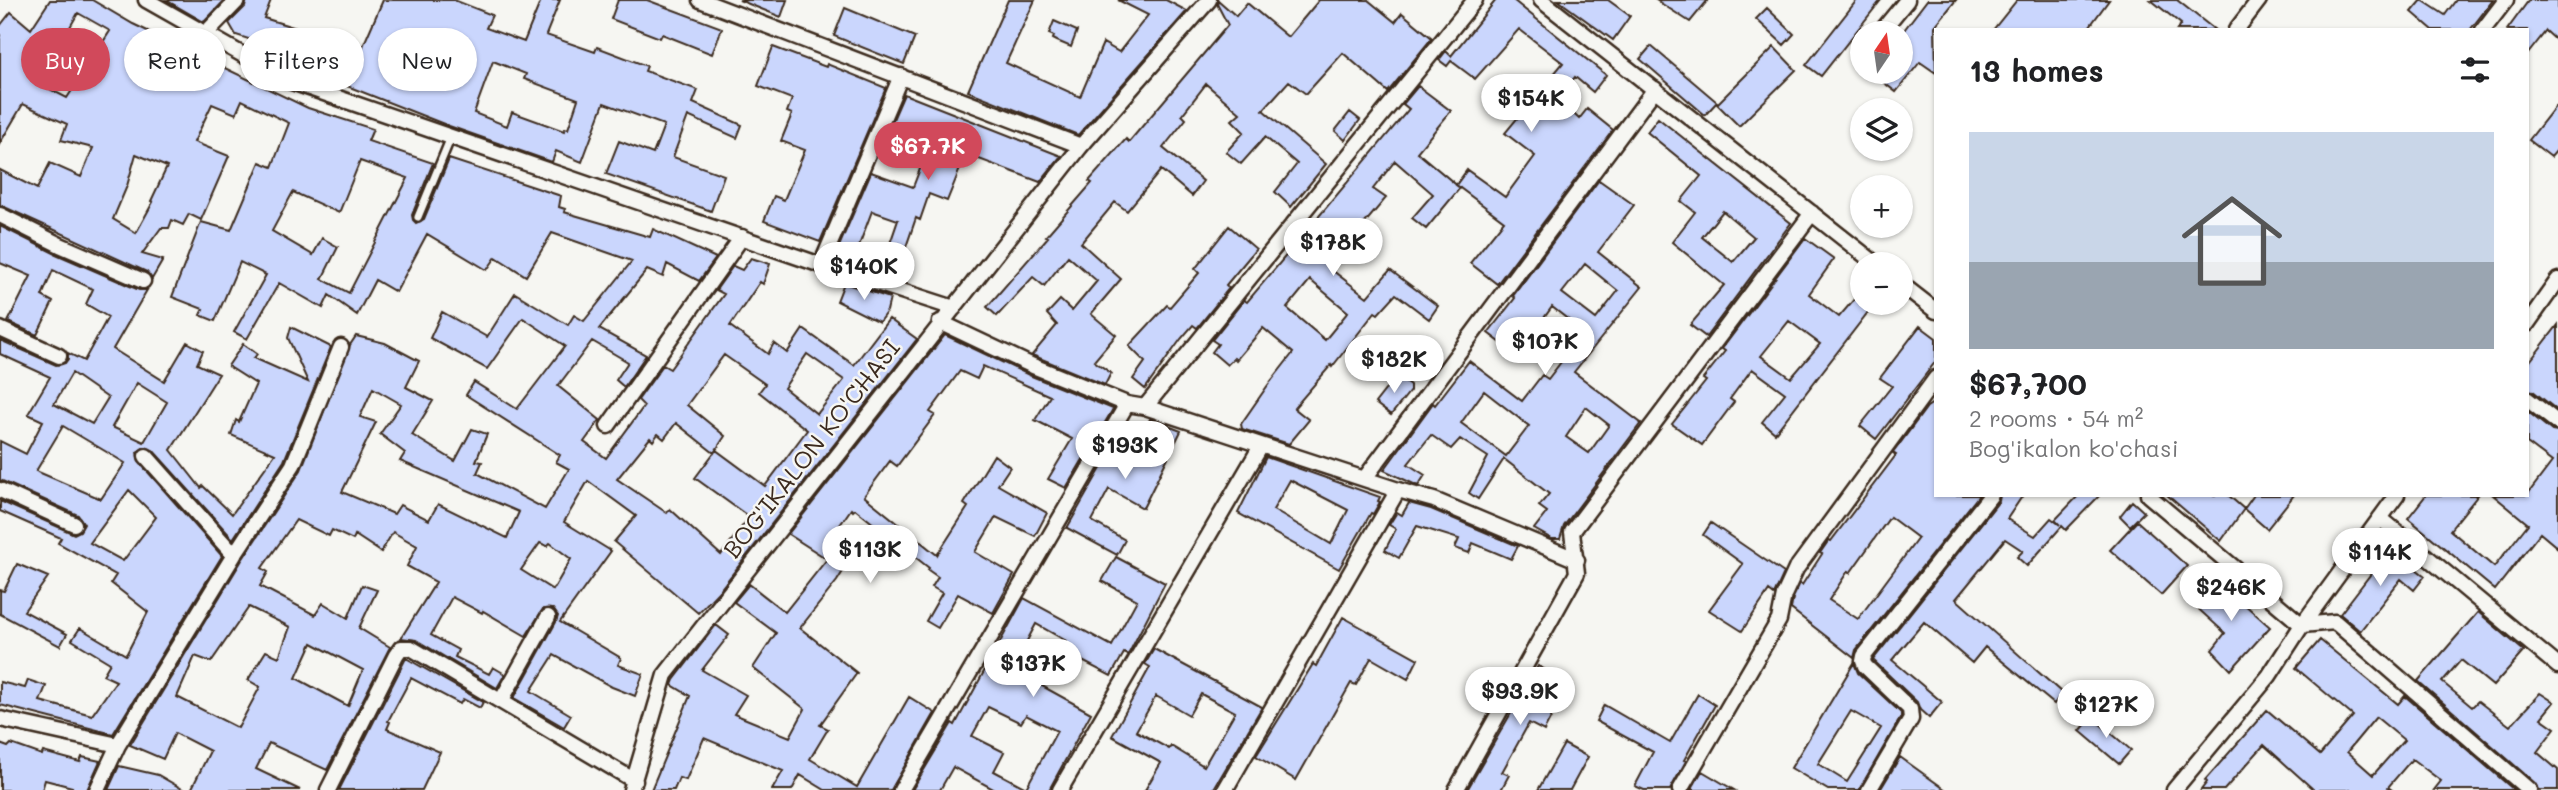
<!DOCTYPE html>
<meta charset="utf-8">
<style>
:root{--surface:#fff;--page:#f6f6f6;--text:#202124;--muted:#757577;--line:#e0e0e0;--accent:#d1495b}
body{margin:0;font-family:Mali,sans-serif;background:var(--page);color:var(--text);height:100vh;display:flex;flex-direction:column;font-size:26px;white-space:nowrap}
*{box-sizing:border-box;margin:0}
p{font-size:23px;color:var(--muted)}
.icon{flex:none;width:38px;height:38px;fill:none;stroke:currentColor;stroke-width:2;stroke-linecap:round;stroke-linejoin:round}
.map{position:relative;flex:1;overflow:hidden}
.panel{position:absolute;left:1934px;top:28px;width:595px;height:469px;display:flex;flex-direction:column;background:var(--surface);border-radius:0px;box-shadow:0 2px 5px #0004}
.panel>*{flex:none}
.top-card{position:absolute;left:21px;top:28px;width:665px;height:63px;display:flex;gap:14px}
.needle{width:46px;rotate:13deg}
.controls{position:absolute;left:1850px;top:21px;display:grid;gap:14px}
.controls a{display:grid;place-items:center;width:63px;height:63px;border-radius:50%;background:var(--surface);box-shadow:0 2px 5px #0004;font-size:35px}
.price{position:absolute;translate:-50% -60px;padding:0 16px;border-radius:24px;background:#fff;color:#222;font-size:23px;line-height:46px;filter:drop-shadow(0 2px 4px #0008)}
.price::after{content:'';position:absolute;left:50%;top:42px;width:21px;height:16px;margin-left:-10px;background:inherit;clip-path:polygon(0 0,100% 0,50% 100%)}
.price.current{background:var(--accent);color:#fff}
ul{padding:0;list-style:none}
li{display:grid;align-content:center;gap:14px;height:371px;padding:0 35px}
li+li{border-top:2px solid var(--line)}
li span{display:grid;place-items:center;height:217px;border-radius:0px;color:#555}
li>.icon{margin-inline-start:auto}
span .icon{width:126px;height:126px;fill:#fffc;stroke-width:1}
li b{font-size:30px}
h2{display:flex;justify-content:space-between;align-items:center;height:84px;padding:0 35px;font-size:30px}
.tag{padding:0 24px;border-radius:32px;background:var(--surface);box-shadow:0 2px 5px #0004;font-size:24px;line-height:63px}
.tag.current{background:var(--accent);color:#fff}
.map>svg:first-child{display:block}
</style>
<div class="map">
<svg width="2558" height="790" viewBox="0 0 2558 790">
<rect width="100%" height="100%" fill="#f6f6f2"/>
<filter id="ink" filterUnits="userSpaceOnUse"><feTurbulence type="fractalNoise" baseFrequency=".0143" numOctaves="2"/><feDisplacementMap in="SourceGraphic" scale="14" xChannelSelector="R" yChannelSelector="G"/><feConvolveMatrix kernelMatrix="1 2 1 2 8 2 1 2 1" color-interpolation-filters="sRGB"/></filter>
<g filter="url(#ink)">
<path fill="#cad6fd" stroke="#3b2a1e" stroke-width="2" fill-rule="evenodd" d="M50 0H92L133 24 308 108 373 129 368 141 433 163 412 215 413 220 416 223 424 219 449 159 561 196 559 207 565 209 564 212 650 237 653 229 716 258 699 281 667 264 663 277 647 270 599 329 646 355 624 387 616 380 628 362 592 341 558 386 600 420 584 442 606 458 644 406 638 400 663 365 670 369 724 294 716 290 733 266 742 270 751 258 770 264 763 284 760 282 730 326 768 354 774 343 787 353 803 329 854 365 889 319 917 339 719 591 698 613 614 542 636 516 588 481 564 522 611 551 560 622 621 658 618 665 643 674 635 696 612 687 554 655 531 691 571 715 564 727 514 698 556 622 558 616 553 609H543L526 636 483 611 482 613 452 597 431 635 458 650 455 657 489 674 493 667 505 674 497 688 416 640 401 638 436 582 407 566 417 546 393 532 381 552 355 535 353 540 332 530 329 536 296 520 262 568 268 572 260 586 315 615 323 603 348 618 362 585 377 590 359 628 390 647 327 770 269 743 256 769 300 790H191L210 751 175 733 163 759 130 745 242 560 301 470 350 345 356 336 385 343 419 361 406 387 433 401 412 435 455 461 472 429 487 434 476 461 482 462 477 473 545 509 569 469 556 462 560 455 466 395 474 382 517 409 565 346 523 318 487 369 430 338 442 312 487 337 515 293 568 325 574 315 584 321 632 261 552 233 526 276 496 257 487 270 427 234 396 292 375 280 357 315 329 295 323 308 279 283 247 339 234 332 266 275 240 262 215 321 200 315 203 309 172 297 201 222 231 230 260 162 272 167 289 123 242 100 236 114 212 104 194 142 229 156 201 220 189 214 183 225 172 220 169 228H161L142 254 163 260 152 279 147 272 0 205V170L37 189 50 163 81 177 93 148 61 140 67 124 23 104 0 143V26L11 12 31 29ZM78 13 110 31 67 98 38 83ZM136 154 167 167 151 201 153 202 136 233 113 219 127 186ZM360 161 408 178 349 293 322 279 338 247 322 238 313 255 272 231 293 192 339 213ZM807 354 844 380 817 414 784 388ZM724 355 765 384 759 392 807 430 765 486 716 450 695 478 749 517 721 555 670 509 667 513 617 479 650 438 653 441 658 434 664 439 676 423 714 453 725 436 687 405ZM373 388 401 404 380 434 405 453 400 461 519 512 507 538 438 504 429 520 400 505 394 514 342 492 376 422 360 417ZM540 543 547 546 550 543 571 559 553 590 521 570ZM249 607 290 627 279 657 266 651 248 680 260 687 238 728 177 697 195 656 211 662ZM312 643 363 670 348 706 296 678Z
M166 0H225L204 22Z
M247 0H271L264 18 322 36 321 39 360 53 383 0H454L492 15 486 28 524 42 541 0H560L546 35 595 52 597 47 647 66 645 71 698 90 693 103 742 125 737 138 688 116 673 157 724 175 711 211 606 174 619 141 653 154 664 125 604 103 582 162 556 151 552 162 449 126 347 86 349 83 297 64 301 56 236 35 229 23 245 7ZM424 37 457 49 447 77 413 66ZM493 61 526 74 524 79 578 99 568 129 565 128 564 131 512 112 507 126 474 113Z
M618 0H647L722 28 712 54 662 34 660 38 611 19Z
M739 0H787L781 17Z
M1008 0H1035L1006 63 1080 97 1103 43 1119 52 1148 15 1118 0H1166L1187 11 1078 135 968 91Z
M1218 0 1236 16 1247 3 1288 37 1319 0H1368L1395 22 1402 13 1432 38 1388 92 1343 53 1306 94 1289 81 1263 110 1326 164 1291 207 1275 192 1297 164 1265 137 1241 164 1226 152 1244 132 1232 120 1240 113 1206 84 1182 115 1186 119 1163 148 1203 181 1192 196 1161 170 1127 211 1115 202 1081 243 1121 279 1091 314 1116 335 1094 361 1111 373 1105 385 1032 355 1057 325 1047 314 1060 300 1072 311 1097 281 1068 256 1044 286 1033 277 997 316 987 307 1048 237 1046 236 1092 183 1089 181 1126 139 1129 142 1228 25 1217 4Z
M1496 0H1513L1606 75 1593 92 1575 77 1558 99 1579 119 1587 109 1613 130 1497 284 1470 263 1504 221 1456 185 1467 170 1505 197 1535 156 1505 133 1563 63 1519 29 1475 79 1451 61 1447 66 1439 60 1446 51 1451 56Z
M1558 0H1608L1630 16 1613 40Z
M1656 0H1708L1690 22Z
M1857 0H1881L1821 76 1806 65Z
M1927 0H1956L1935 26 1936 73 1920 62 1896 92 1870 72H1900L1901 34Z
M2017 0H2109L2087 30H1993Z
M2151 0H2177L2215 30H2177L2181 24Z
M2422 0 2445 15 2456 0H2493L2470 30H2433L2412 12Z
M2529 0H2558V42L2546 31 2527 55V30H2507Z
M845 8 915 37 904 64 834 36Z
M1767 8 1794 34 1784 45 1756 19Z
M1054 21 1077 31 1071 47 1057 41 1053 39 1054 36 1049 34Z
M1651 46 1717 102 1705 115 1640 59Z
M773 47 826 67 827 64 886 88 820 242 764 221 774 196 784 200 805 150 781 141 792 114 787 112 792 99 758 86Z
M1774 47 1796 70 1739 126 1717 104Z
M1418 86 1451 111 1417 152 1460 188 1426 229 1412 218 1433 194 1395 161 1373 189 1386 198 1328 267 1367 297 1390 270 1438 306 1429 319 1396 294 1378 314 1375 312 1332 367 1331 365 1294 408 1309 420 1289 444 1242 429 1241 424 1268 385 1293 353 1263 328 1236 360 1234 358 1227 365 1212 352 1218 344 1212 340 1244 300 1247 302 1409 109 1403 104ZM1310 280 1348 312 1325 340 1287 308Z
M904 94 1061 156 1040 182 966 154 947 201 929 194 920 220 916 218 895 279 834 258 871 172 913 187 931 140 891 124ZM872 211 898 220 884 261 857 251Z
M2558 103V149L2551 157 2529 140Z
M1350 112 1360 120 1345 140 1335 131Z
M1658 118 1791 223 1706 337 1690 325 1724 285 1672 242 1695 212 1681 201 1701 176 1647 132ZM1723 211 1754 237 1733 262 1702 237Z
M1599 180 1634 205 1598 252 1642 287 1574 372 1641 423 1564 526 1560 539H1552L1534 529 1547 512 1539 506 1549 494 1504 459 1478 499 1469 493 1488 457 1460 439 1451 449 1431 435 1408 464 1425 475 1418 486 1384 470 1433 403 1435 405 1469 361 1522 401 1542 375 1548 379 1584 332 1552 307 1517 355 1488 333 1515 298 1513 296ZM1585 264 1618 291 1596 319 1562 293ZM1484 391 1529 426 1506 456 1461 423ZM1586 407 1609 425 1589 453 1566 437Z
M0 226 56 254 139 290H147L113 349 164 381 187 342 203 351 197 364 219 374 171 450 201 488 203 486 232 514 275 454 231 435 236 420 239 422 256 384 228 366 243 344 257 354 254 358 308 382 288 338 291 327 331 347 284 461 233 539 153 450 145 447 137 452 139 462 222 556 113 734 0 705V682L25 688 28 680 46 686 40 701 92 715 116 681 103 675 110 663 72 640 80 628 126 655 148 612 111 583 116 575 58 543 61 538 0 511V501L74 534 80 531 84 524 78 515 0 480V441L26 454 43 421 28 414 50 377 0 354V340L56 365 65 363 68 359V353L84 361 108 317 86 304 93 289 53 270 42 296 53 302 37 335 8 322 31 276 0 263ZM72 373 108 398 92 424 54 404ZM137 383 167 402 144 442 112 427ZM63 426 125 463 101 499 36 471ZM129 490 156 517 123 561 90 543Z
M1229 226 1256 249 1226 285 1229 288 1197 328 1193 325 1181 339 1145 389 1133 379 1145 362 1129 346 1167 305 1170 307 1199 273 1195 269Z
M1805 238 1834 259 1809 294 1839 317 1862 290V303H1875L1775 433 1762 422 1785 393 1752 369 1730 399 1734 402 1702 445 1672 424 1706 381 1703 379 1725 351 1722 349ZM1789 321 1820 344 1791 378 1761 356Z
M844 283 890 298 887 311 879 322 837 301Z
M2558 325V411L2533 391 2527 390V365Z
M1920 326 1936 338V361L1876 439 1860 426 1892 386 1880 378Z
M945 335 1029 375 1113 409 1066 488 1048 479 1072 439 1035 420 1050 396 983 366 977 379 960 371 930 412 935 415 897 466 890 461 864 496 937 555 968 507 964 504 994 455 1010 467 998 485 1047 513 1035 536 996 517 975 552 1014 575 993 613 958 594 938 628 926 621 942 593 932 587 938 577 928 570 929 568 855 509 853 511 851 509 831 538 836 542 834 545 852 557 837 581 800 628 857 673 820 725 828 729 810 759 857 787 909 697 935 713 891 790H825L800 775 792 790H772L783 771 704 738 686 780 679 778 674 790H651L690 696 672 685 674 680 716 625 729 635 702 670 746 695 734 714 790 737 805 709 753 668 776 633 734 602 749 584 785 612 827 559 788 534Z
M1397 375 1410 385V391L1391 415 1375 403Z
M1936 401V495H1979L1856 650 1854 658 1791 609 1793 598 1800 583 1802 585 1822 554 1820 553 1829 540 1831 541 1896 455 1893 453 1927 407ZM1890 517 1918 538 1858 619 1829 600 1848 571 1850 573Z
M2527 411 2552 431 2558 432V548L2540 533 2495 590 2408 518 2426 495H2478L2450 530 2494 567 2528 524 2493 495H2527L2552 462 2527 443Z
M1150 419 1181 431 1143 508 1109 489 1092 521 1125 540 1117 555 1067 528 1116 442 1133 451Z
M1266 457 1380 497 1378 501 1380 502 1373 514 1371 513 1339 569 1238 513ZM1290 480 1348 510 1331 544 1273 510Z
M2000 495H2023L2007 519 2035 536 2051 518 2060 525 2055 520 2079 495H2100L2066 530 2062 526 2027 566 2017 557 2023 551 2005 539 1956 599 2062 693 2054 704 1985 647 1972 663 1924 622 1892 660 1942 702 1929 718 1920 710 1917 702 1873 660 1999 501Z
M2167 495H2228L2244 509 2221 541Z
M2254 495H2294L2267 529 2244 509Z
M2132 501 2144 512 2130 526 2120 516Z
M1409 503 1431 509 1518 546 1511 559 1473 543 1469 553 1455 548 1459 539 1417 526 1399 558 1385 550 1396 529 1389 525 1397 512 1402 515Z
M2137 521 2187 566 2161 595 2110 550Z
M1711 523 1784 573 1774 595 1769 591 1742 631 1709 610 1743 564 1703 535Z
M2390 549 2425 576 2414 590 2401 579 2360 631 2340 614Z
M1116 557 1165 583 1128 655 1124 653 1111 676 1061 650 1066 641 1036 624 1013 667 1044 684 1042 686 1091 713 1049 790H995L953 767 940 790H912L952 723 955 725 1024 598 1112 646 1137 600 1102 581ZM988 707 1021 723 1026 715 1057 731 1026 788 994 771 1004 752 972 736Z
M17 564 48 577 24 611 67 634 60 646 0 614V590L4 591Z
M2215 578 2270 627 2231 670 2212 650 2225 633 2194 605Z
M2478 612 2524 651 2493 686 2461 660 2442 682 2472 707 2478 701 2510 726 2540 693 2554 702 2541 718 2555 728 2537 752 2558 770V790H2538L2535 783 2418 681Z
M1343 617 1418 659 1408 679 1371 658 1356 685 1351 683 1296 780 1256 756 1313 664 1316 666Z
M2320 640 2398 704 2405 696 2514 790H2434L2441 781 2412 759 2388 787 2392 790H2314L2264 745 2224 790H2201L2207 782 2205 780 2267 710 2320 755 2353 716 2296 668ZM2376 717 2404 740 2373 775 2347 752Z
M1154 649 1262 707 1213 790H1145L1161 763 1112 736 1150 667 1145 664ZM1201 694 1235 712 1204 766 1171 746 1169 749 1136 731 1156 696 1189 715Z
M406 658 483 702 480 708 463 699 460 704 411 678 388 721 390 722 387 729 440 752 422 790H339Z
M1854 663 1858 673 1901 713V717L1859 790H1828L1791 768ZM1851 711 1881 728 1847 782 1818 764Z
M1538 666 1569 683 1544 731 1529 723 1502 772 1509 775 1501 790H1467Z
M1698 694 1715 705 1684 760 1686 761 1670 790H1644L1635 786 1653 752 1596 721 1604 705 1670 743Z
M2092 717 2131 750 2119 764 2080 731Z
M0 744 8 747 11 744 42 755 43 752 80 762 82 757 100 761 87 790H71L72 787 45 780 42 790H0Z
M1564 744 1588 757 1570 790H1538Z
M1900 757 1946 790H1880Z
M119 766 158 775 184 790H108Z
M1702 771 1734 790H1691Z"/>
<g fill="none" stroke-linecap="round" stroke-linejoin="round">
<defs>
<path id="lane" d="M418 217 451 137"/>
<path id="street" d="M146 0 289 81 821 265 954 308
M700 0 1081 146
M1541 0 1876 264
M2236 30 2259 0
M2483 30 2506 0
M1880 33 1907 0
M205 34 238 0
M0 215 60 245 143 281
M821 265 901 76
M1900 283 1936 311
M940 322 1033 366 1127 404 1145 407 1398 490 1434 500 1577 560
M2527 324 2558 280
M0 329 59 356
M2527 399 2558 423
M1145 407 1475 0
M608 426 742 237
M146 456 234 555
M1365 478 1655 89
M0 490 74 524
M2148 495 2302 625 2335 622 2529 790
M2380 518 2558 666
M501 701 548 617
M0 719 118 745
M97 790 118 745 234 555 293 465 341 347
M328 790 396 655 401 648H411L635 781
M631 790 665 675 1081 146 1209 0
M901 790 1127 404
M1060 790 1261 446
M1225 790 1398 490
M1456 790 1577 573 1572 532 1812 213
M1680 790 1779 620 1784 595 1796 569 1936 378
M1869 790 1911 719 1910 709 1865 666 1863 661 1864 656 1991 495
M2174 790 2269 676 2302 625 2397 495"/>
</defs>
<use href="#lane" stroke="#3b2a1e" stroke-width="12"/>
<use href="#street" stroke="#3b2a1e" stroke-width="19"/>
<use href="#lane" stroke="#f6f6f2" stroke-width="7"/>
<use href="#street" stroke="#f6f6f2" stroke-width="14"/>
</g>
</g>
<g text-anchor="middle" stroke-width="5" stroke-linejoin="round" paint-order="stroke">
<g font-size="24" fill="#3b2a1e" stroke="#f6f6f2">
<text transform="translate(812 449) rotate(-52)" y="8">BOG'IKALON KO'CHASI</text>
</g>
</g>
</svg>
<div class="controls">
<a><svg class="needle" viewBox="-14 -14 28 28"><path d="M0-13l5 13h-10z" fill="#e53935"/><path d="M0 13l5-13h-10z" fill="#757577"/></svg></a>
<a><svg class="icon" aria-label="layers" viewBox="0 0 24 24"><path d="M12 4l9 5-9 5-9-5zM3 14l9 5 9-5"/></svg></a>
<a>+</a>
<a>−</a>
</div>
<b class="price" style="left:1531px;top:134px">$154K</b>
<b class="price current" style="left:928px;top:182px">$67.7K</b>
<b class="price" style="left:1333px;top:278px">$178K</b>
<b class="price" style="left:864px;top:302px">$140K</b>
<b class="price" style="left:1545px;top:377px">$107K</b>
<b class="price" style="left:1394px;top:395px">$182K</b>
<b class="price" style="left:1125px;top:481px">$193K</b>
<b class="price" style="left:870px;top:585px">$113K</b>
<b class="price" style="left:2380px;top:588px">$114K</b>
<b class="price" style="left:2231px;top:623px">$246K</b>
<b class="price" style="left:1033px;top:699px">$137K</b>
<b class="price" style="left:1520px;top:727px">$93.9K</b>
<b class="price" style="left:2106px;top:740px">$127K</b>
<div class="top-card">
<a class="tag current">Buy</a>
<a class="tag">Rent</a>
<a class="tag">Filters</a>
<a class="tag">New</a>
</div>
<section class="panel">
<h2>13 homes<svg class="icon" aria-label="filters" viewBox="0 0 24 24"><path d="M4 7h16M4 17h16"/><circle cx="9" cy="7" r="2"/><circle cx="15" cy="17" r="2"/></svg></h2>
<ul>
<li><span style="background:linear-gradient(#c9d6e8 60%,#9aa5b1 0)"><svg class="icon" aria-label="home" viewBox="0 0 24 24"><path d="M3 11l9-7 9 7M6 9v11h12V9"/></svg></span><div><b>$67,700</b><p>2 rooms · 54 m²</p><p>Bog'ikalon ko'chasi</p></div></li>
</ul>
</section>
</div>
